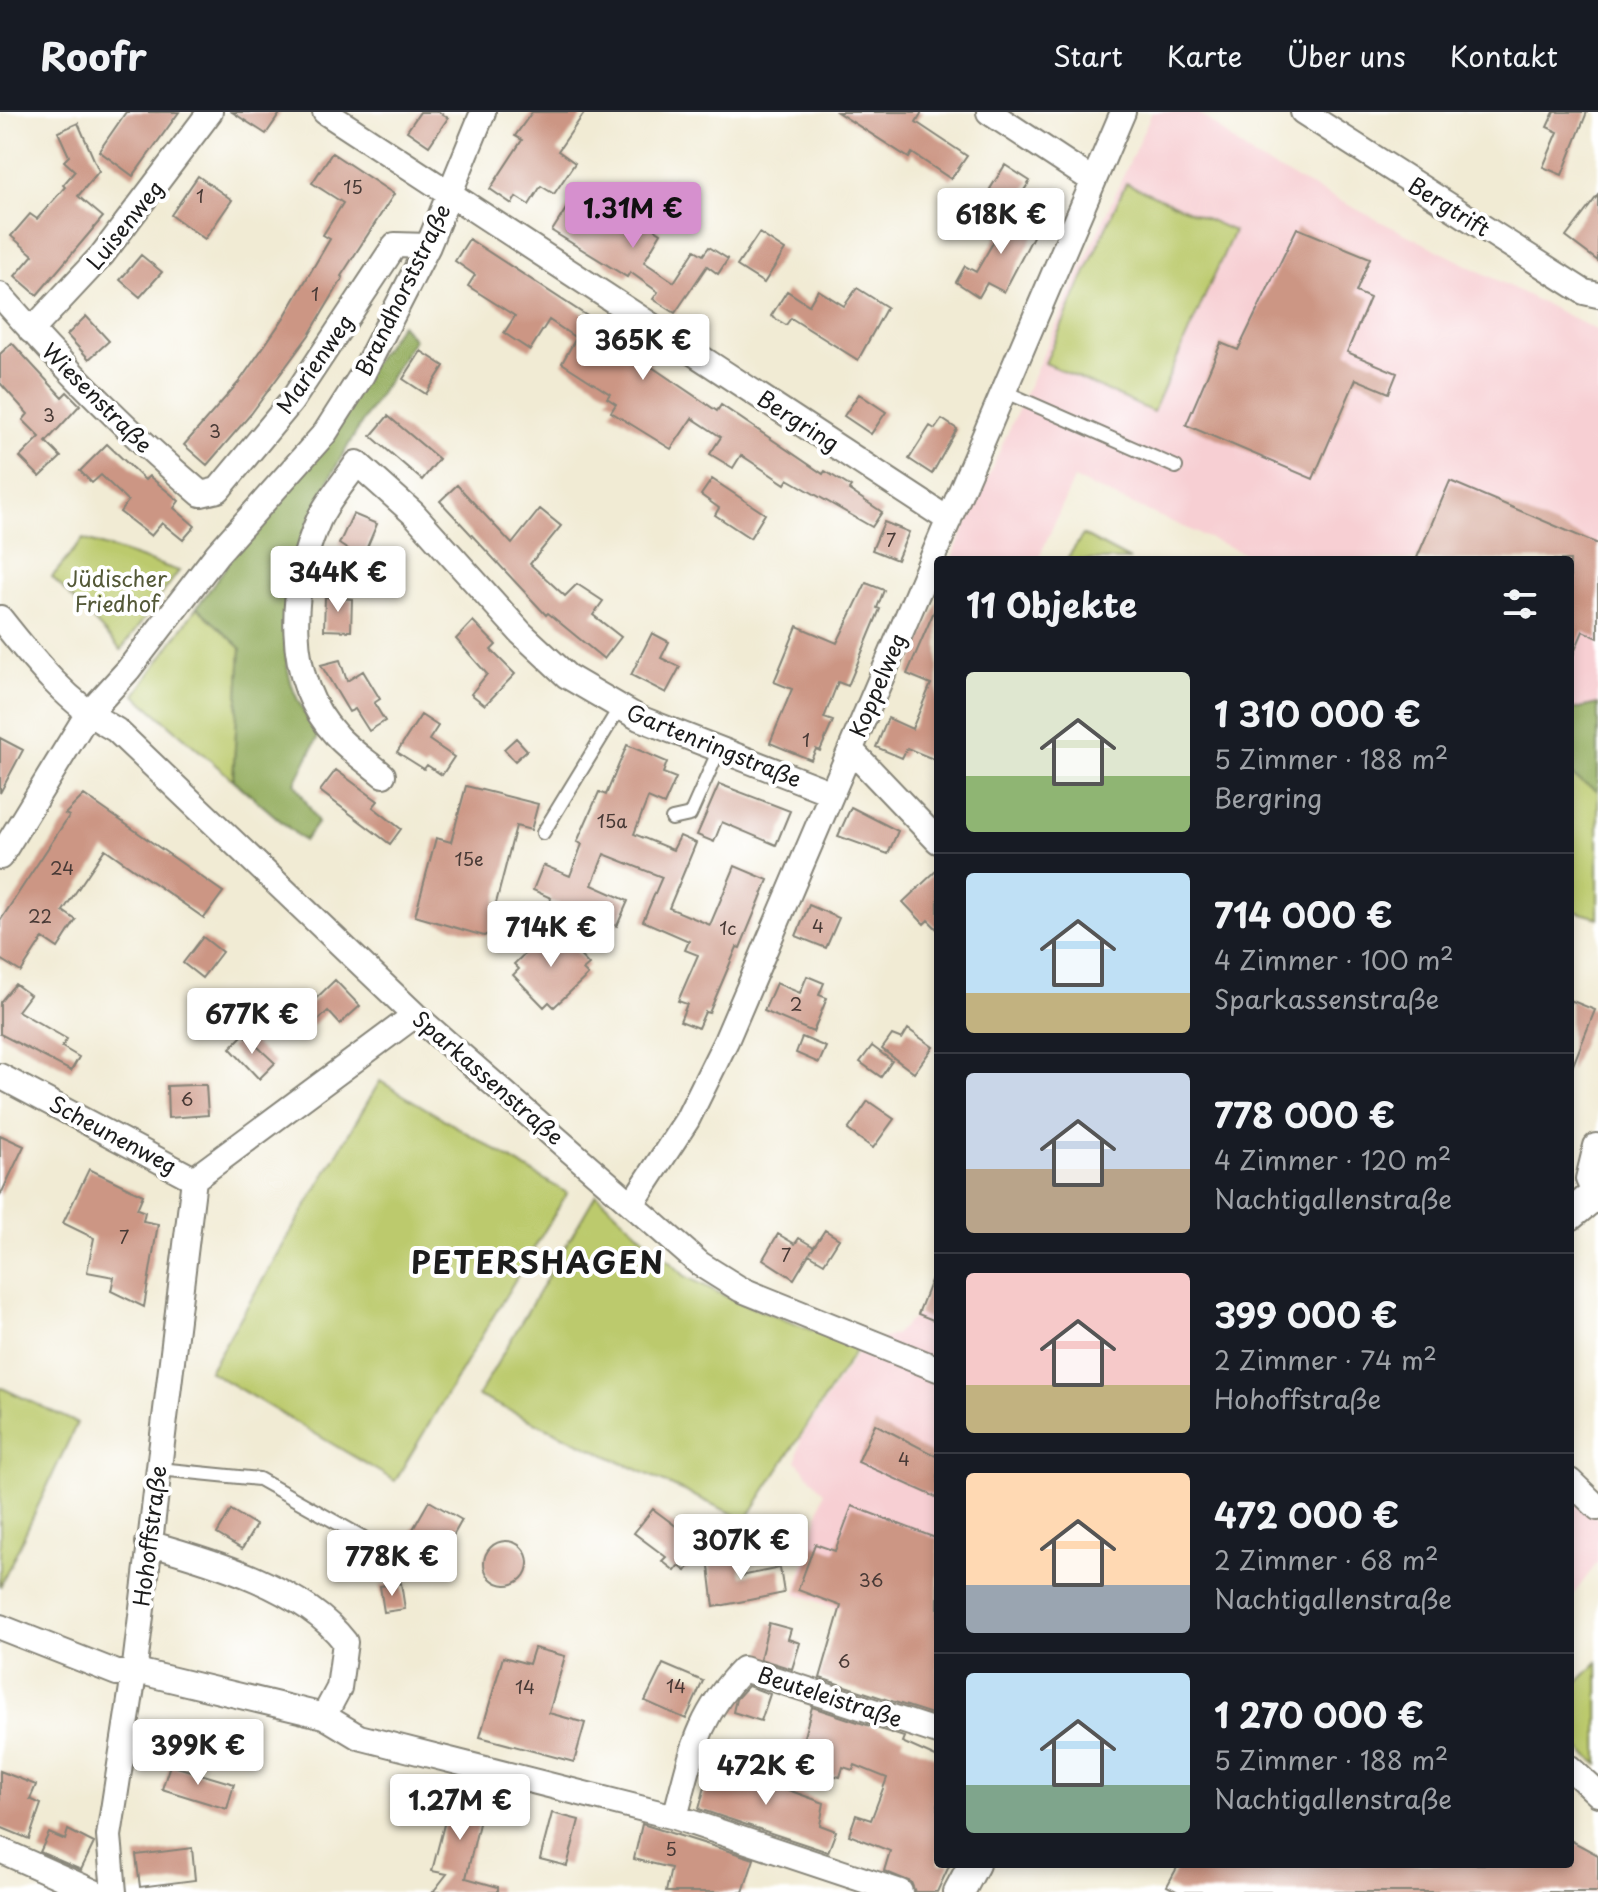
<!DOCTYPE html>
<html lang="de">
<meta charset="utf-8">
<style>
:root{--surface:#171b24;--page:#242831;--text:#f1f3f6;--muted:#9ea1a6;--line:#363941;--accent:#d690ce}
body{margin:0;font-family:"Playpen Sans",sans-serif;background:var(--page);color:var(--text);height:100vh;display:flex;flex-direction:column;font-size:30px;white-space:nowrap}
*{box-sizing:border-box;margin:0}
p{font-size:26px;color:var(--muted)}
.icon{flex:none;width:44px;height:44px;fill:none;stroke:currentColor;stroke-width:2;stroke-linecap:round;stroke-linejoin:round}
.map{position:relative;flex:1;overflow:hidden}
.panel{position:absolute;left:934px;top:444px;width:640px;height:1312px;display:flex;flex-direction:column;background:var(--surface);border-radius:8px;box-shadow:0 4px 12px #0003}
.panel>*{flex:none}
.price{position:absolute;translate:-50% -68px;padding:0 18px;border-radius:8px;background:#fff;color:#222;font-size:26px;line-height:52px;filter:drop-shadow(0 2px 4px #0008)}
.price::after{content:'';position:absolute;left:50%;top:48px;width:24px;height:18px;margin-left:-12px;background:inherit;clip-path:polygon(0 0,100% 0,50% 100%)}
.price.active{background:var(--accent);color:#111}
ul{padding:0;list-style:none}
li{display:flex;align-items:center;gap:24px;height:200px;padding:0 32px}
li+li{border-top:2px solid var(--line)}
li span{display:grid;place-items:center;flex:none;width:224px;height:160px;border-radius:8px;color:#555}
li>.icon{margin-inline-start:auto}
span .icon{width:96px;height:96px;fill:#fffc;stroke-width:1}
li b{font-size:34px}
h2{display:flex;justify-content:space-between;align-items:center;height:96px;padding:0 32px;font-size:34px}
header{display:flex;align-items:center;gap:48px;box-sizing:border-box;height:112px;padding:0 40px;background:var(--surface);border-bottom:2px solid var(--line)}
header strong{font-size:38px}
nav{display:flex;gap:44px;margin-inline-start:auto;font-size:28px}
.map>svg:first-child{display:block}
</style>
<header>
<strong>Roofr</strong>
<nav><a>Start</a><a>Karte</a><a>Über uns</a><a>Kontakt</a></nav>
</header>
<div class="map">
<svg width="1598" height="1780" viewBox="0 0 1598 1780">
<rect width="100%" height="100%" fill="#fff"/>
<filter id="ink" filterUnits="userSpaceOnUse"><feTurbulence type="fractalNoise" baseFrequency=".0125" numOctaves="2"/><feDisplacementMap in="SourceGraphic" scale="16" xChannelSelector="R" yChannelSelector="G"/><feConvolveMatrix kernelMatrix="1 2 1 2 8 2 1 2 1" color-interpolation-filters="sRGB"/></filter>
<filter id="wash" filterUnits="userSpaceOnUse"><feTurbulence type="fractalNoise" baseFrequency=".006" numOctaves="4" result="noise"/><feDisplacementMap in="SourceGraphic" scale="32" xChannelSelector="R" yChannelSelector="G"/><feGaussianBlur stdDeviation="1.8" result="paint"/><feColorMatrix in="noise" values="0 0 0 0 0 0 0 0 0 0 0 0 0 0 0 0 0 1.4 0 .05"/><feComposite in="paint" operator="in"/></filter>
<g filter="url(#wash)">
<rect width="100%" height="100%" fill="#f1ebd4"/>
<path fill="#f7cfd3" d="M1152 0H1198L1255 46 1598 219V592L1570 598V448H1259L1074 367 1038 448 951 447Z
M938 1150V1554L924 1531 796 1481 824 1381 796 1349 801 1326 862 1233 894 1223 918 1202Z
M1570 1379 1598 1407V1450L1570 1487Z"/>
<path fill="#bcca6d" stroke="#6c7344" stroke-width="2" d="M1126 71 1234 119 1153 300 1045 251Z
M1083 423 1130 448H1066Z
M83 427 179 459 121 538 52 465Z
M197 495 241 536 233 668 135 583Z
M1570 663 1598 679V806L1570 798Z
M380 969 567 1081 395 1369 209 1259Z
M596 1082 685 1164 731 1187 857 1236 746 1408 478 1284Z
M0 1275 77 1311 0 1475Z
M1598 1550V1652L1570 1630V1578Z"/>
<path fill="#95ae60" stroke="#58653e" stroke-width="2" d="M401 212 414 227C355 326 258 448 291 570 296 589 309 608 318 625L295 671 318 710 304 729 233 668 241 536 197 495Z
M1598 592V679L1570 663V598Z"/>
<g id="blocks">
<path fill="#cc9684" d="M126 0H179L133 64 99 39Z
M232 0H281L266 22Z
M420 0H439L448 6 429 34 407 19Z
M532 0H585L558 39 575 51 554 82 541 74 529 93 516 85 512 92 490 77 522 28 515 24Z
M837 0H922L916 10 967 44 951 67 912 41 909 46Z
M1554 0H1587L1562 63 1543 55 1558 20 1547 15Z
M78 11 99 59 78 84 103 105 37 183 15 164 33 143 11 124 30 102 37 107 65 75 63 73 75 59 64 49 69 44 58 20Z
M332 41 394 82 341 164 343 166 309 223 251 302 207 353 184 333 239 270 283 207 330 127 323 123 343 91 312 71Z
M1005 53 1030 69 1006 106 990 96 998 82 990 77Z
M198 64 232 88 205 127 171 103Z
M1598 83V149L1566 125Z
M571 89 603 110 612 96 627 106 638 91 651 100 644 110 661 121 644 150 674 170 695 138 703 143 709 135 728 147 718 162 707 154 675 201 653 187 658 180 630 160 627 165 552 119Z
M1012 98 1039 113 1004 180 987 171 979 185 956 170 965 154 976 160Z
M1297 116 1370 146 1356 180 1370 186 1347 240 1397 261 1389 281 1356 267 1313 367 1186 313 1221 231 1238 238Z
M759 121 785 138 764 171 737 154Z
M469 127 653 247 649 253 717 299 721 293 823 362 825 359 851 375 849 378 882 400 872 415 788 367 785 372 741 343 733 356 710 342 721 325 692 306 671 337 611 300 616 292 607 286 610 282 562 251 576 226 549 208 530 238 504 221 515 204 468 174 475 163 455 149Z
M141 143 162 160 140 185 120 168Z
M857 176 887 195 858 248 791 206 786 213 771 204 787 179 809 193 818 178 844 194Z
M86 204 109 229 89 247 67 223Z
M12 231 62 285 67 280 80 293 46 330 61 345 40 365 20 345 40 325 23 308 28 302 0 271V242Z
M421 239 444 254 426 282 403 267Z
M859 282 886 300 871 322 844 304Z
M388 304 439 347 422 368 371 324Z
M942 307 957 317 932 362 909 347 930 314 935 317Z
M107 332 145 368 149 364 179 389 174 396 195 414 183 428 162 411 151 424 120 400 128 389 101 363 92 371 80 359Z
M712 367 765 402 750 426 715 403 719 396 701 383Z
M1450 369 1598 432V526L1583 519 1570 550V448H1416Z
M457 373 512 432 540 397 561 414 530 452 565 484 577 472 603 489 593 503 621 525 604 547 548 501 546 503 440 389Z
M353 402 377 412 362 447 339 432Z
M884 410 909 420 897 448 872 438Z
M380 445 399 453 391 471 372 464Z
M866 471 884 478 877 496 880 497 848 574 838 570 824 606 833 609 820 639 816 637 811 648 770 631 792 577 774 570 797 514 837 531Z
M325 485 352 487 351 519 324 518Z
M938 490V649L907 636 902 646 876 635 888 606 912 617 931 572 907 562Z
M473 509 496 533 491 538 515 562 485 593 471 582 487 562 456 527Z
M652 521 669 530 661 546 680 555 666 581 631 563Z
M340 548 347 569 363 559 380 587 374 591 385 609 369 619 355 597 349 600 321 553Z
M421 603 438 614 429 628 454 645 442 663 427 653 424 657 397 640Z
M0 626 23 638 0 681Z
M516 626 527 638 515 649 504 637Z
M627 633 667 650 663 661 676 666 664 693 648 686 634 722 673 738 680 724 696 731 669 796 710 813 735 754 768 768 740 836 737 835 709 901 705 900 698 916 680 909 687 892 678 889 698 843 685 838 689 829 643 809 662 765 604 742 592 773 628 789 617 814 550 789 551 786 533 778 543 753 570 764 582 732 577 730 599 680 606 683Z
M336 658 378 689 373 695 401 717 390 732 320 679Z
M719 672 790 699 776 733 722 710 714 730 697 723Z
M466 674 538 692 531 718 516 714 488 822 484 824 415 804 436 726 451 730Z
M84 683 223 780 204 806 105 737 63 799 76 808 58 836 43 826 21 860 0 847V809L69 704 65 702Z
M851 695 898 719 888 742 838 724Z
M938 757V818L928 808 924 812 903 790Z
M809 793 839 806 826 836 796 824Z
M553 815 589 853 583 858 588 863 554 895 549 890 544 895 513 863 519 857 514 852Z
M203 825 222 840 202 866 183 851Z
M807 864 824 871 819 883 827 886 813 920 764 899 776 871 800 881Z
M335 868 360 894 340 912 328 899 311 915 299 903Z
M15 872 30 883 18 899 67 927 62 935 79 945 71 959 0 922V890Z
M1570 888 1595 898 1571 958H1570Z
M908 917 933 935 914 961 882 937 892 923 902 927Z
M244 922 275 951 259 967 230 936Z
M802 925 826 935 819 951 796 941Z
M872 934 892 949 881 965 860 950Z
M194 973H206L208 1003 168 1006 167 974Z
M868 989 894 1007 873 1036 848 1018Z
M0 1023 24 1034 0 1084Z
M89 1057 143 1083 137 1097 145 1100 143 1109 158 1112 144 1195 111 1179 114 1165 87 1160 94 1126 63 1111Z
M825 1118 839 1127 824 1151 809 1142 794 1167 763 1147 778 1122 795 1132 799 1126 814 1135 810 1141Z
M937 1153H938V1210L918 1202Z
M875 1312 938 1345V1386L858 1350Z
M429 1389 462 1408 445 1438 412 1419Z
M852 1394 938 1427V1604L820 1566 841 1494 798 1478 815 1432 835 1439Z
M653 1397 704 1435 686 1459 679 1454 675 1459 662 1449 666 1445 634 1421Z
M231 1398 256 1413 242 1437 217 1422Z
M484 1451a22 22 0 1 1 44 0a22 22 0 1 1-44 0Z
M707 1438 722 1448 738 1446 741 1464 780 1456 784 1481 714 1495Z
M401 1471 405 1497 384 1500 380 1474Z
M769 1511 791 1517 788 1527 800 1531 792 1557 760 1547Z
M534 1536 565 1544 549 1601 585 1611 574 1650 480 1625 503 1545 529 1552Z
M663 1552 703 1569 686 1607 645 1589Z
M748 1574 770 1582 761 1609 733 1600 736 1587Z
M812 1595 904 1625 902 1630 938 1646V1752H950L937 1780H915L911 1770 884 1759 890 1739 849 1723 856 1703 871 1708 887 1666 855 1653 853 1658 843 1655 840 1665 796 1654Z
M717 1649 741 1655 739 1660 824 1691 820 1713 836 1719 828 1740 699 1697 706 1671 713 1673Z
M170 1653 234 1672 227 1697 162 1677Z
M0 1659 36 1673 30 1687 41 1692 29 1727 0 1715Z
M449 1673 486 1682 466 1766 498 1775V1780H433L447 1762 432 1759 448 1697 444 1696Z
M552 1701 579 1708 567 1754 540 1747Z
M642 1712 754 1747 743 1780H666L671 1756 634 1747Z
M68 1718 94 1731 81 1758 40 1740 49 1721 65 1728Z
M1570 1728 1598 1743V1780H1178L1167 1774 1179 1752H1570Z
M192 1736 195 1768 140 1775 136 1743Z"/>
</g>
</g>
<g filter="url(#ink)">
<use href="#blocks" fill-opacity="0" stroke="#868478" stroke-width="2"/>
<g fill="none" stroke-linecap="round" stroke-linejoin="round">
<defs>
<path id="service" d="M1003 279 1176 355
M672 707 690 703 719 638
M543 721 620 595
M159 1357 259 1367 364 1426"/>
<path id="minor" d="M325 0 949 408
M989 0 1092 68
M1303 0 1584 180 1598 183
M0 183C63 255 128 320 201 382L218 378 291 290 395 133 428 134
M31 219 102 143 210 0
M0 506C34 549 68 592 116 618L415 903 700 1152 740 1177 938 1257
M851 638 938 729
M383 663C368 650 349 638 336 623 283 566 289 475 319 407 328 388 345 369 357 351L414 402 521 521 567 564 639 606 832 681
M0 745 87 603 128 558 217 442 325 321 362 263 428 134 483 0
M0 964 194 1067
M194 1067 415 903
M1595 1083 1588 1067 1596 1034
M632 1092 687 1008 726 929 1123 0
M1570 1369 1598 1396
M148 1431C212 1449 304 1476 345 1530L339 1576 324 1604
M0 1515 117 1561H145L324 1604 359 1625 675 1705 900 1780
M1570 1656 1598 1682
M675 1705C692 1643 696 1605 743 1557L938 1620
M0 1738 94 1780
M114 1780 109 1724 134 1562 194 1067"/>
<path id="tertiary" d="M1570 1103 1598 1080
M959 1780 974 1752"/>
</defs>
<use href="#service" stroke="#868478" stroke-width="16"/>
<use href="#minor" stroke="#868478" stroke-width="28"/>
<use href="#tertiary" stroke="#868478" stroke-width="34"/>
<use href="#service" stroke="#fff" stroke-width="12"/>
<use href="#minor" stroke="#fff" stroke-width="24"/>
<use href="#tertiary" stroke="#fff" stroke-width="30"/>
</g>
</g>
<g text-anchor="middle" stroke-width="8" stroke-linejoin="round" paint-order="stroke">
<g font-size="18" fill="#483a36">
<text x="353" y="82">15</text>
<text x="200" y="91">1</text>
<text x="315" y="189">1</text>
<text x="49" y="310">3</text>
<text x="215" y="326">3</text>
<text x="891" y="435">7</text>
<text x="806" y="635">1</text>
<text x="612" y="716">15a</text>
<text x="469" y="754">15e</text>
<text x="62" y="763">24</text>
<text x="40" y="811">22</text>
<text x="818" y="821">4</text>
<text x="728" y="823">1c</text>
<text x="796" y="899">2</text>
<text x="187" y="994">6</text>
<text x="124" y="1132">7</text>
<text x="786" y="1150">7</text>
<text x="904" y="1354">4</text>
<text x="871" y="1475">36</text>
<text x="844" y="1556">6</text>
<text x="676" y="1581">14</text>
<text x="525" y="1582">14</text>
<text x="671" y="1744">5</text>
</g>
<g font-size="22" fill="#1c1c1c" stroke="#fff">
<text transform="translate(1449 95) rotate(32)" y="8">Bergtrift</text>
<text transform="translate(125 113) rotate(-51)" y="8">Luisenweg</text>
<text transform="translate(403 178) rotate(-64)" y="8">Brandhorststraße</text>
<text transform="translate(315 252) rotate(-55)" y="8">Marienweg</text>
<text transform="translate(97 286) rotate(45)" y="8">Wiesenstraße</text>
<text transform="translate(798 309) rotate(33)" y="8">Bergring</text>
<text transform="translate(878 573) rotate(-67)" y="8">Koppelweg</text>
<text transform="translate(714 634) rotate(22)" y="8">Gartenringstraße</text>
<text transform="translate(488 966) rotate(41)" y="8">Sparkassenstraße</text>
<text transform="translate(113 1023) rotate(28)" y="8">Scheunenweg</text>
<text transform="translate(150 1424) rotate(-83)" y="8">Hohoffstraße</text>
<text transform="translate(830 1585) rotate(18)" y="8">Beuteleistraße</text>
</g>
<g font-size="22" fill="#545938" stroke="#fff">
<text x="117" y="475">Jüdischer<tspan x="117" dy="25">Friedhof</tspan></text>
</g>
<g font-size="30" font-weight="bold" letter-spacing="2" fill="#1c1c1c" stroke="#fff">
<text x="538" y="1162">PETERSHAGEN</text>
</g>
</g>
</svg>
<b class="price active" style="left:633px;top:138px">1.31M €</b>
<b class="price" style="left:1001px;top:144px">618K €</b>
<b class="price" style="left:643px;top:270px">365K €</b>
<b class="price" style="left:338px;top:502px">344K €</b>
<b class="price" style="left:551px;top:857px">714K €</b>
<b class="price" style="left:252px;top:944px">677K €</b>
<b class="price" style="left:741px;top:1470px">307K €</b>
<b class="price" style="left:392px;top:1486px">778K €</b>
<b class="price" style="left:198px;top:1675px">399K €</b>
<b class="price" style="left:766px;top:1695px">472K €</b>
<b class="price" style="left:460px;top:1730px">1.27M €</b>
<section class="panel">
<h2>11 Objekte<svg class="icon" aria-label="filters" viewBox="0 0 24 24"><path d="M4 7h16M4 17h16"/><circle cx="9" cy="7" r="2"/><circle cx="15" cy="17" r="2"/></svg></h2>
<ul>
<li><span style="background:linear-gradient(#dfe7d0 65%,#8fb573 0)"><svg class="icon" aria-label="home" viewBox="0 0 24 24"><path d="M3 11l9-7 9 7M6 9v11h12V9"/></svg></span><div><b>1 310 000 €</b><p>5 Zimmer · 188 m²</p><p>Bergring</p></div></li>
<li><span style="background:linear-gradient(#bfe0f5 75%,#c2b280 0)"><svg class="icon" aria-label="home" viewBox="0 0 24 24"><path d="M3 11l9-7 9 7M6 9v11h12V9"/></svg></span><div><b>714 000 €</b><p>4 Zimmer · 100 m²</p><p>Sparkassenstraße</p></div></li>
<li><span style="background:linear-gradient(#c9d6e8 60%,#b9a48a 0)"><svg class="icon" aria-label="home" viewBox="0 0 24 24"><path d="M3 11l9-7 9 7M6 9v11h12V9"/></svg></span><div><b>778 000 €</b><p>4 Zimmer · 120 m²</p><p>Nachtigallenstraße</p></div></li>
<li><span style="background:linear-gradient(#f6c9c9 70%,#c2b280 0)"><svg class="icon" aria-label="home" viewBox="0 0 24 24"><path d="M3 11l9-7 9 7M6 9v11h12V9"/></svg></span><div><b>399 000 €</b><p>2 Zimmer · 74 m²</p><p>Hohoffstraße</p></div></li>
<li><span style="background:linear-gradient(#ffd9b3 70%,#9aa5b1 0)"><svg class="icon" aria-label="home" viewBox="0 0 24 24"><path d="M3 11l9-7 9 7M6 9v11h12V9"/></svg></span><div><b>472 000 €</b><p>2 Zimmer · 68 m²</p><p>Nachtigallenstraße</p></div></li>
<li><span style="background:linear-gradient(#bfe0f5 70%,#7fa58c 0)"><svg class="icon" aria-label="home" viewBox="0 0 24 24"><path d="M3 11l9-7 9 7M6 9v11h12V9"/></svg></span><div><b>1 270 000 €</b><p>5 Zimmer · 188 m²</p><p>Nachtigallenstraße</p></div></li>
</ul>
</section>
</div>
